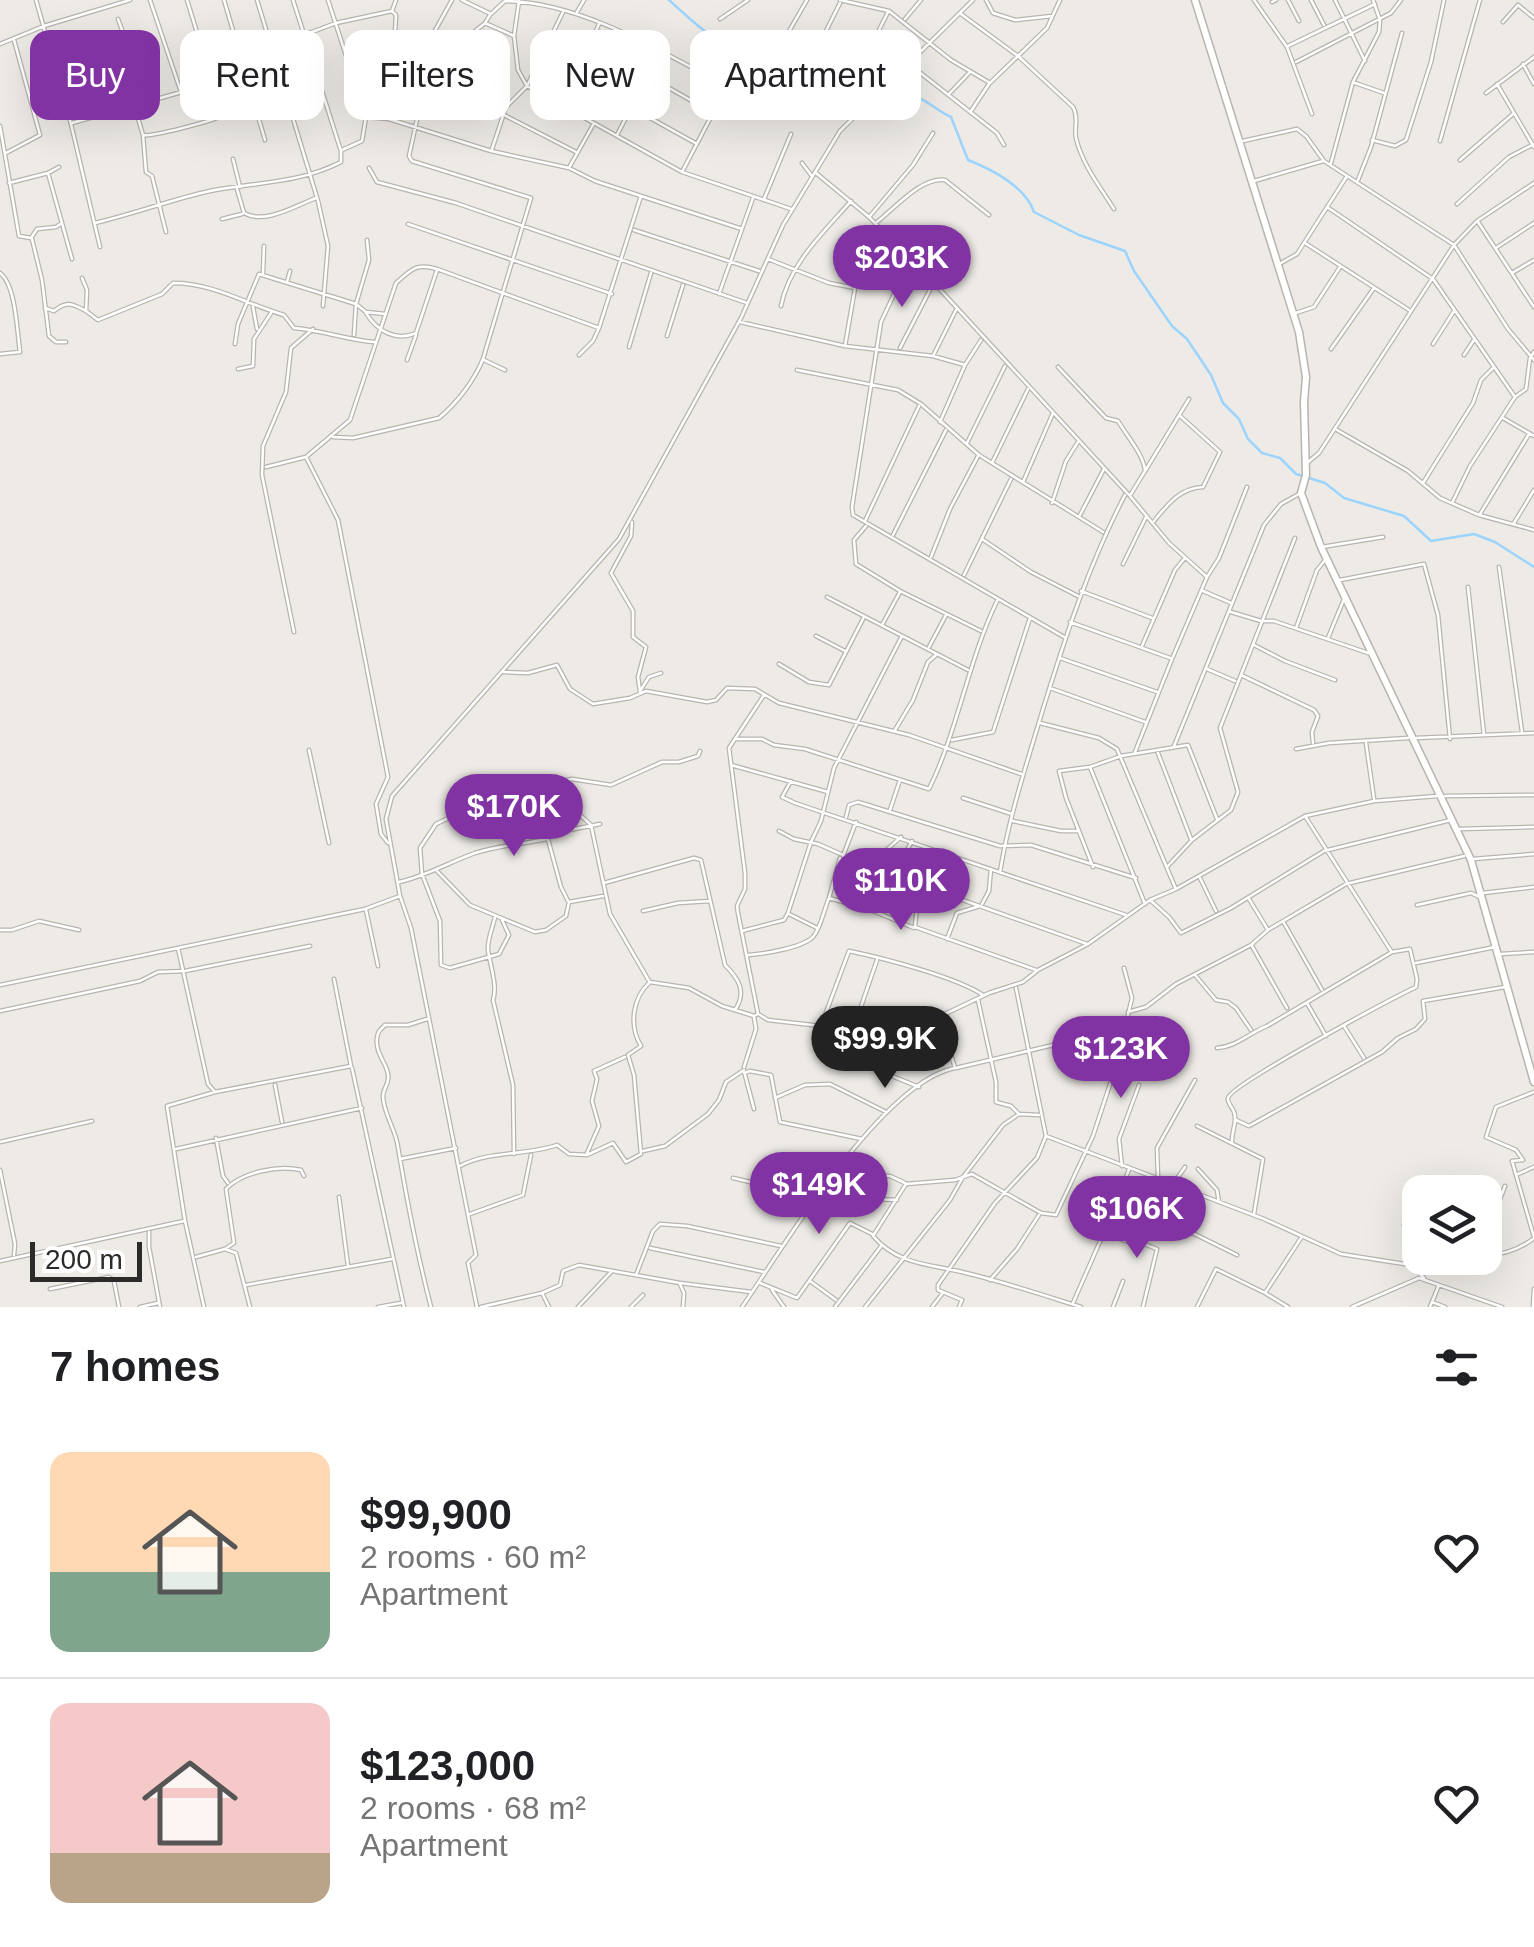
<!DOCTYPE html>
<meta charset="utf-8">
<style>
:root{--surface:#fff;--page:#f6f6f6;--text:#202124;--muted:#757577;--line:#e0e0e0;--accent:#8233a3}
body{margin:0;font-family:Arial,sans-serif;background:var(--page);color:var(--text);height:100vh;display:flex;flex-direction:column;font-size:38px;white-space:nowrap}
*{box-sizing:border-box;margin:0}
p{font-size:32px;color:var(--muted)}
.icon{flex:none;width:55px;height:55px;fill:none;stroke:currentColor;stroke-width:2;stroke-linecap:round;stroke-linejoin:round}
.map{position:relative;height:1307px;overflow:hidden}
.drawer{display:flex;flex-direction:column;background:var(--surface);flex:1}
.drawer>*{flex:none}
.top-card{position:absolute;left:30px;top:30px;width:1000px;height:90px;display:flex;gap:20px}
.fabs{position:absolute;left:1402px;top:1175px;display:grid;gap:20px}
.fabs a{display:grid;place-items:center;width:100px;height:100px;border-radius:20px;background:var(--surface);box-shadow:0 10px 40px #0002;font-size:50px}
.scale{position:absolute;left:30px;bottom:25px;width:112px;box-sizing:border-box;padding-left:10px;border:5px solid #2c2b29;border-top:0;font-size:28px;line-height:35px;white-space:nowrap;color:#2c2b29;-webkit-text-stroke:8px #fff;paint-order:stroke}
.price{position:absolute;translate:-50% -85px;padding:0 22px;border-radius:35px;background:var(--accent);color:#fff;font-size:32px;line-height:65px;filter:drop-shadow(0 2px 5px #0008)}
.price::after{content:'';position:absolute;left:50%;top:60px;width:30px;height:22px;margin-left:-15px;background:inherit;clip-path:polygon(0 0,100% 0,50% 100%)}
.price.current{background:#222;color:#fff}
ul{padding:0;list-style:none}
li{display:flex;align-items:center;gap:30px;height:250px;padding:0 50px}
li+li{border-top:2px solid var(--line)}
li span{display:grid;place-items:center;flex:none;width:280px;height:200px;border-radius:20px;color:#555}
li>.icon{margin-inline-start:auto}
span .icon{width:120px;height:120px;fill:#fffc;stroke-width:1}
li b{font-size:42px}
h2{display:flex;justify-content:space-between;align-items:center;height:120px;padding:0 50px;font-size:42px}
.chip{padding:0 35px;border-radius:20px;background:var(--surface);box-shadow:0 10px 40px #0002;font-size:35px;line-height:90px}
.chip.current{background:var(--accent);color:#fff}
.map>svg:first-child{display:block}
</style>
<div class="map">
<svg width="1534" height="1307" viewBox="0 0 1534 1307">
<rect width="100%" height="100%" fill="#eeebe6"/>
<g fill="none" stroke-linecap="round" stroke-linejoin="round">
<path stroke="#9cd4fe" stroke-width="2.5" d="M669 0C713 41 783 97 844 107 868 111 889 91 911 95 924 97 938 112 951 117L968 160C993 170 1025 186 1034 212L1079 235 1125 251 1134 271 1172 326 1187 339 1211 375 1223 403 1239 419 1248 439 1262 453 1280 458 1296 474 1325 483 1344 498 1404 516 1431 541 1474 534 1495 542 1534 567"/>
<defs>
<path id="street" d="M36 0 71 124 100 247
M150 0 181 92
M224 0 265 140
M257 0 318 201 328 246 323 306
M328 0 366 117 362 141 342 150
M462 0 491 14 505 1C581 2 660 51 726 86L750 94 782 97
M840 0 889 11 951 60 990 83 1047 28 1060 0
M986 0 993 13 1015 20 1052 16
M1254 0 1287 47 1312 114
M1288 0 1299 21
M1311 0 1324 25
M1335 0 1365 61
M1272 2 1276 0
M577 12 584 0
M961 14 1018 56 1073 107C1079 118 1074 127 1076 138 1082 164 1100 187 1114 209
M490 15 485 23 514 36 519 1
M118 19 122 30 112 40 130 62 142 103
M720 19 748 0
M905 19 921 0
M1503 22 1518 5 1534 18
M514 36 518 70 527 86 682 172 713 113 648 76
M390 40 395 33 396 15 392 11 396 0
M784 40 807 0
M0 44 44 26 130 0
M1288 46 1375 4
M448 62 460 43 484 24
M1296 62 1391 13 1401 0
M909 64 997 133 1004 145
M1523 64 1534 84
M208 68 292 43 304 35 336 23 392 11
M847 71 867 54 888 12
M805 73 840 3
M115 76 129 63
M435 80 505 106
M1355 83 1384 93
M1497 84 1534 147
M402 90 452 0
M1486 93 1534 57
M949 94 970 72
M557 100 586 54 599 24
M134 105 143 135 146 172 152 176 166 232
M634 109 697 144
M971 111 989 84
M504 115 576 152
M366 117 389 119 491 151 569 168 595 181 742 229
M387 117 383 107 393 89
M586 118 617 65 627 37
M72 123 210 84 208 68 187 0
M0 126 19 236 31 238 37 229 56 227 62 223
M144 135C152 137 212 121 222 116V97
M617 135 659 54
M1372 140 1395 146 1406 140 1431 62 1444 0
M1243 141 1297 129 1306 136 1324 161 1454 245 1508 329 1534 360
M1440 141 1480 0
M492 149 506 107 527 86 563 12
M6 153 40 135 14 40
M233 159 240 187
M1460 160 1513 114
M802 163 811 175
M1331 163 1353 82 1379 32 1380 20 1373 0
M570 166 593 125
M369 168 377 182 456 203 747 303
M682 172 791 209
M48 173 72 259
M816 173 869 217 934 283 1130 496 1169 543 1207 577
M1358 180 1371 147 1402 33
M1254 181 1323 161
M9 183 48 173 59 167
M237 189 244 213C264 225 295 206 316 198
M764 199 791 134
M1457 204 1509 157 1534 144
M1327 207 1433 279 1515 397
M870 216 913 165 933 133
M222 219 242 214
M877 222C895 208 921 177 945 180L989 215
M1478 222 1534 307
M95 223C134 214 173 199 210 191 255 182 298 184 341 162V151L293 0
M408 224 612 294
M634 230 759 271
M32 239 42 280 49 336 56 342H66
M1305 243 1409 310
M1496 248 1534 223
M768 259 829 283 855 288 845 346
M910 260 881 322 852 507 853 515 1064 637
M1281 263 1297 254 1347 176
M0 273C16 285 17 331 20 352L0 354
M263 273 264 246
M1512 273 1534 260
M82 278 87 290 86 311 98 320 162 294 173 283C213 283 246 304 284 315L294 328C321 330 347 340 374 342
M287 282 290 271
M719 294 753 198
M781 306C789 264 824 232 851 201
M253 307 257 329
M45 308 54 311C67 300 73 304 86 311
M366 313C377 331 396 342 416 333L437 270
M1296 313 1314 307 1340 267
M740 322 845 346 933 356 965 365
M354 335 356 304 369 260 367 240
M667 336 683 285
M235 344 238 324 259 274 356 304 366 312 385 314
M1433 344 1454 311
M629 347 651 273
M900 348 933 284
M1331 349 1374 288
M579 355 593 341 599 328 641 196
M1464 355 1474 340
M933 356 956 310
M407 360 416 335
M484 360 505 370
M1058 367 1106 418 1118 421C1127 436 1143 454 1145 470
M238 369 253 366 254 339 271 313
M797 370 898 390 921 404 979 455 1103 532
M1503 418 1534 436
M940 422 965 365 981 340
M1337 430 1408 471 1440 498 1479 515 1534 530
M333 437 353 438 439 418C457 403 474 381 483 359L531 198 412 161 409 156 419 110 418 103 379 79
M967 443 1005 366
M992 463 1028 389
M1307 463 1319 453 1454 245 1477 221 1534 183
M266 467 306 457
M1023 482 1053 413
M1423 483 1473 403 1481 380 1493 368
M1131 494 1189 399
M1453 501 1470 466 1515 397 1526 389 1530 358 1534 352
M1052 503 1066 461 1078 442
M1480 514 1529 434
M1080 515 1104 469
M865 521 919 406
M1154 521C1168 504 1180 488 1203 487L1220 452 1179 415
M632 522 631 536 611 573 633 611V637L646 647 638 677 640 692
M1514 523 1534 490
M866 526 854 540 856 564 900 591 981 631
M893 535 946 430
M982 539 1031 572 1078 596
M1322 547 1383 537
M931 557 950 509 978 456
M1123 564 1146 517
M1499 567 1522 732
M964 575 1011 479
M1340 580 1424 564 1438 615 1450 739
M1468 587 1484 735
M1081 591 1152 618
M1203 591 1231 603
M827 597 968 670
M1231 612 1261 621H1274L1371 654
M1070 622 1170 658
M882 625 900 592
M1296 628 1317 570 1326 559
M294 632 262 475 263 446 286 392 291 348 313 329
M816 636 845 651
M1328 638 1344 599
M1254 645 1285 661 1335 680
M1142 646 1175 570 1184 559
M929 647 946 615
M1060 658 1157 692
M779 664 809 682 829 685 864 617
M1207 669 1235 681
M504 672 528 673 557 665 570 689 593 704 630 698 646 691 707 702 716 700 727 688 755 689 779 703 909 735 1021 774
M1241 675 1314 710 1318 716 1312 732 1313 743
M1050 688 1145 722
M640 691 649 677 661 673
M1040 723 1099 738 1117 749 1175 887
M895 730 913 700 928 662 936 655
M1416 738 1534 733
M736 739H762L774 745 805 749 929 789C958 730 968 661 997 601
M952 740 993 732 1030 618
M1366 743 1374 799
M1174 746 1264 525 1281 504 1299 494
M1296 749 1329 743 1408 738
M309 750 329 843
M1135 752 1172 659 1207 577 1219 558 1247 487
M1158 753 1191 839
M731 765 828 792
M1090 767 1145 904
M559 780 564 800 591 825 610 914 649 981
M791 781 782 797 795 803 1126 915
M1445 796 1534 795
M963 798 1012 814
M564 800 543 814V821L561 887 568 901
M890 810 900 780
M1305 816 1391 951
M846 817 849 805 858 802 1000 846 1031 845 1136 878
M1013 821 1061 831H1079
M1459 829 1534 827
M779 831 794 839 818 844 875 869 1087 944
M912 841 906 852 912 869 911 882 918 895 915 927 1036 970
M388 843 381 834 376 804 388 777 338 520 306 457 350 420 396 283C412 269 416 263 437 269L599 328
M843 856 856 822
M840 858 829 898 871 910 914 928
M1473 859 1534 854
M1093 867 1066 798 1059 771 1090 767 1121 756 1188 745 1217 819
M1167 867 1192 840 1231 810 1238 792 1220 728 1295 538
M876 868 883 853 901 837
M437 871 470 905 535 932 546 930 566 916 569 902 603 896
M1000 872C1009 816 1027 763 1043 709 1066 635 1089 564 1125 495
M1200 878 1216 911
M399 882C426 876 450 862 475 853 500 845 523 844 547 839L549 834 600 824
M604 883 694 858 701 860 725 965C739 979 747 992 735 1010
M1483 893 1534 887
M400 896 411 928 476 1255 468 1263 477 1307
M1249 899 1268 930
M1150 900 1169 917 1181 933 1231 908 1324 851 1451 820
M982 904 989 891 991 869
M1417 905 1471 893 1482 898
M366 910 378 966
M643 911 678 903 710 901
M789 914 817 928
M495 917C493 927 487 940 488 950 490 965 498 986 493 1000L513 1085 514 1154
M502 920 509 935 499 954 450 968 441 965 440 921 422 874 420 848 436 824 457 814 483 795 572 779 611 785 662 762H679L698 756 700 751
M1284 923 1322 990
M0 930H12L39 921 79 930
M742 931 784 920 788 913 811 842 821 821 834 768 902 636
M947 939 957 913 980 906
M1252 946 1287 1008
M178 948 208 1084 215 1092
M1501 954 1534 952
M748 955C763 954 802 948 813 937 821 928 824 909 829 898
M1416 963 1495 947
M1195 975 1216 1000 1228 1002 1236 1008 1251 1030
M0 985 365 909 400 896 386 819 392 796 619 539 741 318 783 225 840 131 973 0
M978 1000 996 1082V1102L1011 1106 1019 1114
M1307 1003 1326 1036
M0 1011 140 981 158 972 185 971 310 946
M1128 1012 1146 1007 1176 984 1251 945 1268 930 1346 884 1464 856
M760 1015 768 1020 821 1026 855 1061 919 1087
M427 1019 408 1025H385C380 1030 378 1031 377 1038 375 1053 386 1062 388 1074 390 1084 383 1088 383 1096 383 1113 396 1130 398 1147 407 1201 417 1254 431 1307
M821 1026 849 951C883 958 956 977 983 995
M1344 1026 1364 1058
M842 1048 854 1027 877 960
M1217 1048C1236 1047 1249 1033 1267 1026L1392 952 1410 949 1417 979 1416 987C1393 998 1230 1085 1228 1098 1227 1102 1233 1109 1234 1112 1238 1122 1231 1132 1232 1142
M863 1064 945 1014 989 993 1023 982 1038 970 1088 944 1150 900 1176 889 1305 816 1374 801 1437 796
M744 1067 756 1029 754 1017
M352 1068 404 1307
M956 1068 1066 1042 1119 1037
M744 1073 750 1071 771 1075 780 1122 862 1139
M745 1075 754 1109
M275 1085 282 1122
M1534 1092 1496 1107 1486 1137 1516 1150 1523 1160 1512 1161 1534 1237
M775 1098 805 1085 830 1084 886 1112
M1236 1120 1249 1126 1382 1052 1398 1038 1416 1029 1425 1019 1423 1001 1505 987
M1197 1126 1263 1159 1254 1214
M1046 1136 1264 1219 1341 1254 1411 1265 1424 1278
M216 1138 223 1176 228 1183
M0 1142 92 1121
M176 1149 362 1108
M643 1151 665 1146 708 1114 719 1100 726 1082 744 1070
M587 1153 599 1126 592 1101 597 1079 594 1071 625 1057
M851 1157 875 1176H890L905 1183
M400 1159 456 1148
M460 1166C490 1150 526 1156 557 1145L569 1154 587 1155 613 1143 626 1162 641 1154 634 1075 628 1055 641 1046C629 1026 632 998 650 982L689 988 722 1006 754 1016 758 1014 738 913 737 906 745 889V873L729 748 764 695
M1122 1166 1119 1139 1139 1085
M1129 1169 1117 1204 1146 1210 1237 1255
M1198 1169 1217 1190 1219 1202
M0 1170 15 1244 14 1255
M1518 1174 1534 1167
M733 1178 815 1197
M1158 1178 1157 1148 1195 1080
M1174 1183 1185 1167
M828 1187 858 1207 873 1199 897 1200
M1459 1192 1463 1181
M339 1197 348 1266
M470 1214 523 1195 531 1155
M1404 1225 1420 1232
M149 1232V1247L160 1307
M1104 1233 1134 1244H1144L1157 1249 1143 1307
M1485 1238 1505 1186
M1141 1243 1149 1212
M650 1248 764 1272
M225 1249 234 1243 226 1189C242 1172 278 1165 301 1170L304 1176
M1485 1255C1503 1255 1518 1250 1533 1239
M196 1257 225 1249 236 1253 250 1307
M0 1261 184 1221
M636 1275 653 1231 660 1224 687 1226 781 1246
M990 1280 1017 1249 1039 1215
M810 1281 836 1300
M760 1283 797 1298 850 1223 872 1234
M680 1284 684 1293 683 1307
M246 1285 392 1259
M50 1289 109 1277 114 1281 119 1307
M772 1290 784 1307
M542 1293 560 1285 563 1271 579 1265 680 1283 751 1292
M1432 1302 1445 1307
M1073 1303 1116 1205
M140 1307 158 1303
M204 1307 185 1221 167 1106 215 1092 351 1066 334 979
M378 1307 401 1303
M481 1307 542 1293 549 1307
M578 1307 611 1272
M631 1307 643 1295
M742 1307C785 1245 882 1082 955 1068L940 1018
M835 1307 882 1245
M865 1307 950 1200 963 1177 1003 1125 1019 1114 1039 1115
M932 1307 942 1294
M959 1307 962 1300 938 1290V1285L995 1203 1037 1158 1046 1136 1016 988
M1081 1307C1043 1295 1004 1282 966 1273 931 1264 899 1266 873 1236L906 1184 955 1180 972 1174 1041 1213 1056 1215 1093 1136 1115 1069 1132 998 1124 968
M1113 1307 1123 1281
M1197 1307 1216 1269 1265 1293
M1288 1307 1265 1293 1301 1238
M1352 1307 1419 1278 1502 1307
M1430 1307 1439 1285
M1533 1307 1534 1289"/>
<path id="secondary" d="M1195 0 1299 332 1306 377 1304 402 1306 475 1301 493 1321 547 1471 860 1534 1082"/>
</defs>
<use href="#street" stroke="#b8b5b0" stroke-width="5"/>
<use href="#secondary" stroke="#b8b5b0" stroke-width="9"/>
<use href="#street" stroke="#fff" stroke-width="2.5"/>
<use href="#secondary" stroke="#fff" stroke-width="6"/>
</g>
</svg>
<div class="fabs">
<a><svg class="icon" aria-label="layers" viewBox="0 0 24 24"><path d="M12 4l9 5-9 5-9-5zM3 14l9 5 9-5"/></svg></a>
</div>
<div class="scale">200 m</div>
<b class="price" style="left:902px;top:310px">$203K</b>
<b class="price" style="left:514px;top:859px">$170K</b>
<b class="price" style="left:901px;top:933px">$110K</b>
<b class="price current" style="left:885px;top:1091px">$99.9K</b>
<b class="price" style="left:1121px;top:1101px">$123K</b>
<b class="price" style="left:819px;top:1237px">$149K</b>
<b class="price" style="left:1137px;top:1261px">$106K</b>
<div class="top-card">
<a class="chip current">Buy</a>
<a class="chip">Rent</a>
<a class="chip">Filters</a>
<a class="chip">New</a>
<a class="chip">Apartment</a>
</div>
</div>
<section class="drawer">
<h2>7 homes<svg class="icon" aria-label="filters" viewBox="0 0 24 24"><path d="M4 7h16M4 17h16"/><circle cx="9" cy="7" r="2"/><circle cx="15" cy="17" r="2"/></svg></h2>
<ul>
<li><span style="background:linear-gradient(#ffd9b3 60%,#7fa58c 0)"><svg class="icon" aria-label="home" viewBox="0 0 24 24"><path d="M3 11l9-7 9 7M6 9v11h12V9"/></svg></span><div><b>$99,900</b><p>2 rooms · 60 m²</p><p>Apartment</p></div><svg class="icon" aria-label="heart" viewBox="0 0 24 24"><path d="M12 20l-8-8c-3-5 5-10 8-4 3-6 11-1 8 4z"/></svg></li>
<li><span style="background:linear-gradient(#f6c9c9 75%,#b9a48a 0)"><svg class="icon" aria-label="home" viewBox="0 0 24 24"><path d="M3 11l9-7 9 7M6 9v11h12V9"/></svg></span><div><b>$123,000</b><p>2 rooms · 68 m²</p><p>Apartment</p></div><svg class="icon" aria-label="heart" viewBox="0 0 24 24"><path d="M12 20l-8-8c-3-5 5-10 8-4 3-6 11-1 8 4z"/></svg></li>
</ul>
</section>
